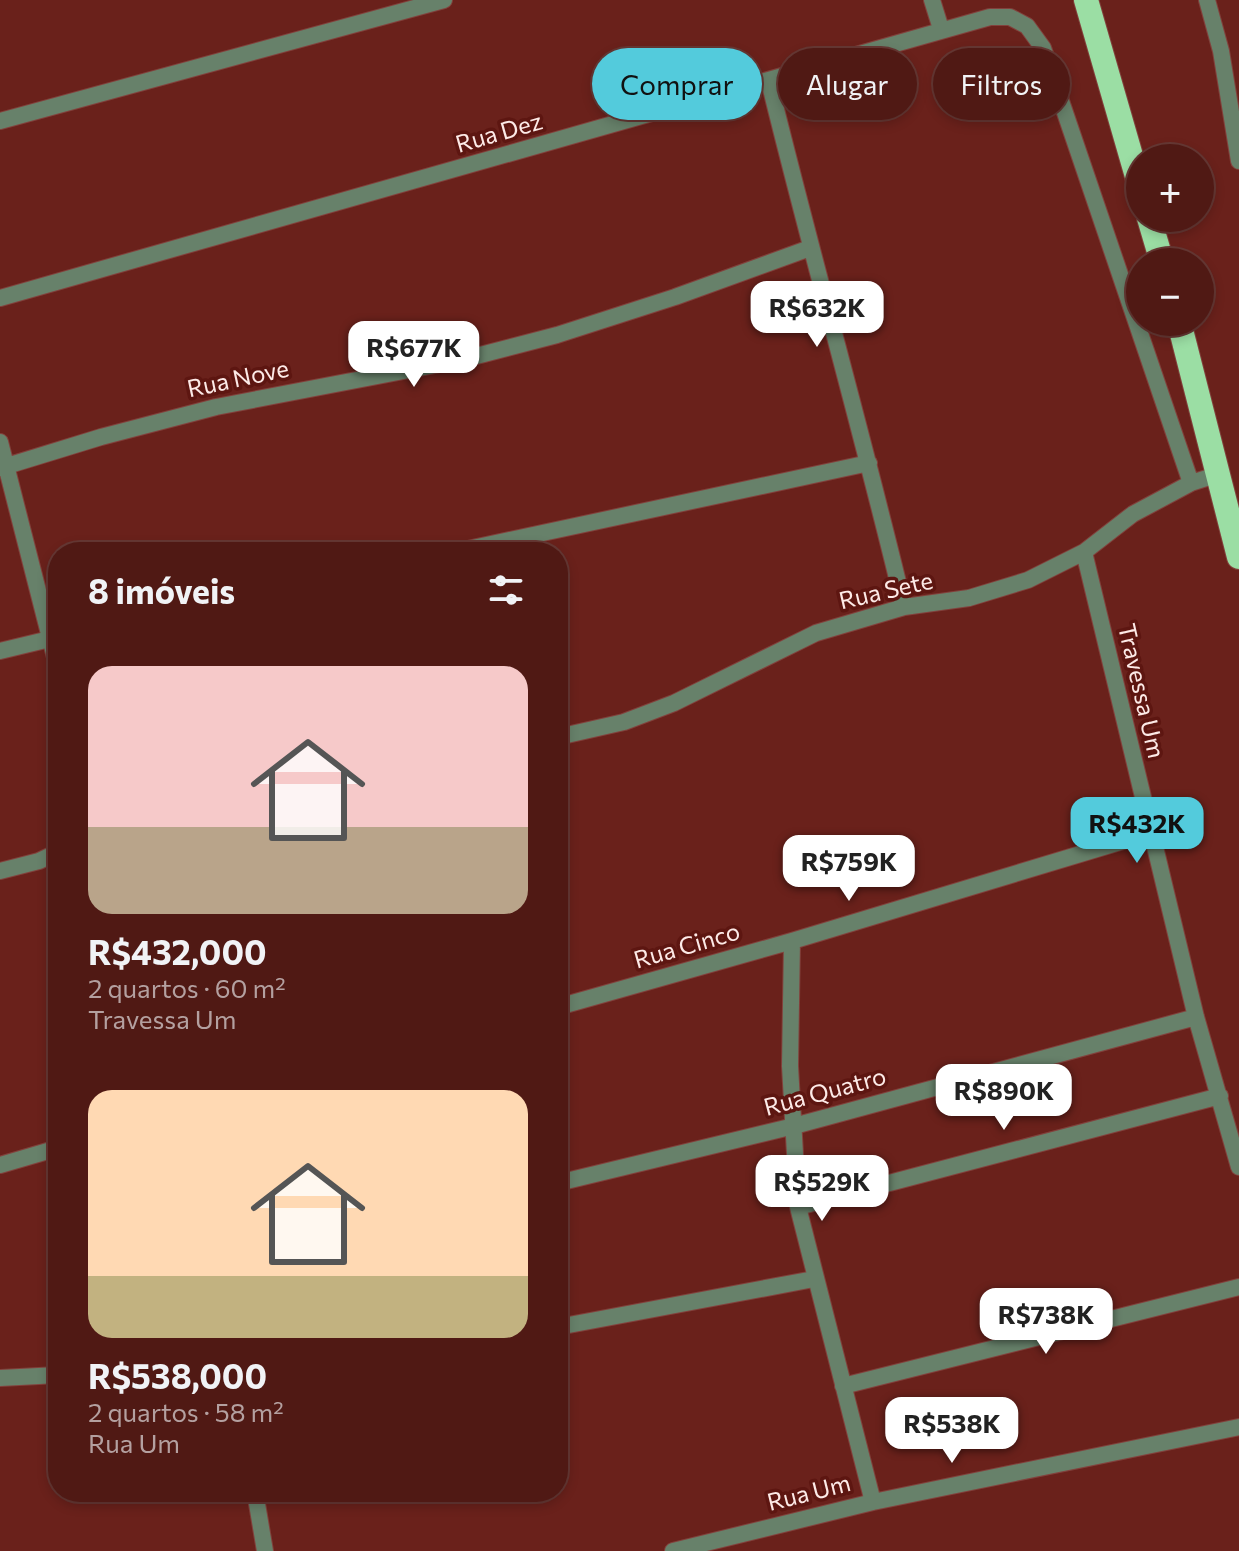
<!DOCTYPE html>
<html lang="pt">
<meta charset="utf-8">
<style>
:root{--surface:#501914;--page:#5a2622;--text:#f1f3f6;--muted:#b4a0a0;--line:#673834;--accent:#53cbdc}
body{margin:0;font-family:Commissioner,sans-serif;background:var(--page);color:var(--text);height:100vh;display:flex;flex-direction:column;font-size:30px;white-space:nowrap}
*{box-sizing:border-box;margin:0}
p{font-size:26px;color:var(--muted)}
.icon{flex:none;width:44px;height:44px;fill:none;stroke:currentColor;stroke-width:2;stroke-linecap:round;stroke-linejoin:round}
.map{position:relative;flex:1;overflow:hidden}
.panel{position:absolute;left:48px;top:542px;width:520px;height:960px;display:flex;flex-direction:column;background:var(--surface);border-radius:32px;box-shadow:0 4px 12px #0003,0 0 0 2px var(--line)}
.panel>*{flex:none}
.hud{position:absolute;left:592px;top:48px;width:526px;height:72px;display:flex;gap:16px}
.tools{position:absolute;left:1126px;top:144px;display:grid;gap:16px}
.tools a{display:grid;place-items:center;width:88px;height:88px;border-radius:50%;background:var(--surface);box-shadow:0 4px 12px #0003,0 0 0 2px var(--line);font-size:40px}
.price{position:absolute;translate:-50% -68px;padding:0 18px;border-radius:16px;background:#fff;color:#222;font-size:26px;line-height:52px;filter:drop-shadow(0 2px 4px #0008)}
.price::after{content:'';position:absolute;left:50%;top:48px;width:24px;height:18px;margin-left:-12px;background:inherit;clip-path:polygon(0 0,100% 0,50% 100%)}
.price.current{background:var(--accent);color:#111}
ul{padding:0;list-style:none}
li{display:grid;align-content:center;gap:16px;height:424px;padding:0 40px}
li span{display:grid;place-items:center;height:248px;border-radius:24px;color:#555}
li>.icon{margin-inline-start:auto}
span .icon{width:144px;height:144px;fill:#fffc;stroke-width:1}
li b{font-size:34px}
h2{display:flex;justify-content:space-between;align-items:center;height:96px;padding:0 40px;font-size:34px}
.chip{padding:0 28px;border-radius:36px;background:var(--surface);box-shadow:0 4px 12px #0003,0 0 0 2px var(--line);font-size:28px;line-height:72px}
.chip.current{background:var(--accent);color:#111}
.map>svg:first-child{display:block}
</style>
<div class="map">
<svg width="1239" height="1551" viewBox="0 0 1239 1551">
<rect width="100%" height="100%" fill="#6a211b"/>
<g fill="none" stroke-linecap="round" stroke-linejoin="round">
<defs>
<path id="street" d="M932 0 941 29
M1207 0 1221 51 1239 161
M769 81C812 257 862 431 904 607
M0 121 444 0
M0 298 990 17H1010L1027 26 1043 48 1191 483
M0 442 58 669
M0 468 101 437 216 407 461 360 557 335 675 297 810 248
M454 552 869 463
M1084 552 1196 1017 1239 1167
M0 651 58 637
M558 737 624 722 674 703 816 633 904 607 969 598 1028 580 1084 552 1133 514 1191 483 1216 475
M0 871 39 861 58 852
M792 941 790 1066 798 1207 873 1502
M558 1007 792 941 1150 833
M0 1165 58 1148
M558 1183 794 1126 1196 1017
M798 1207 1220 1096
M558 1327 814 1279
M0 1378 58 1375
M843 1386 1239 1287
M255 1492 265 1551
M673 1551 873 1502 1239 1427"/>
<path id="highway" d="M1086 0 1140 187
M1149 218 1162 262
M1179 322 1239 557"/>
</defs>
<use href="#street" stroke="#82413c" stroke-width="18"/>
<use href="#highway" stroke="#82413c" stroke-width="26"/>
<use href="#street" stroke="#67816a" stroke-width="16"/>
<use href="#highway" stroke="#9bdea4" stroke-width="24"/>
</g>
<g text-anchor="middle" stroke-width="7" stroke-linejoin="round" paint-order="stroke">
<g font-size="24" fill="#fdeae7" stroke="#5d1611">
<text transform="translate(499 133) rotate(-16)" y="8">Rua Dez</text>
<text transform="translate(238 379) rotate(-12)" y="8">Rua Nove</text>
<text transform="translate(886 591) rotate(-13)" y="8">Rua Sete</text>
<text transform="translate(1141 691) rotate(77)" y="8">Travessa Um</text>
<text transform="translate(687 946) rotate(-16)" y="8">Rua Cinco</text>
<text transform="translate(825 1092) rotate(-15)" y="8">Rua Quatro</text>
<text transform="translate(809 1493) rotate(-14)" y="8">Rua Um</text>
</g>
</g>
</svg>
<div class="tools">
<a>+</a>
<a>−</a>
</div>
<b class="price" style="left:817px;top:349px">R$632K</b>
<b class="price" style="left:414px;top:389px">R$677K</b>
<b class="price current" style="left:1137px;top:865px">R$432K</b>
<b class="price" style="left:849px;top:903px">R$759K</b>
<b class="price" style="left:1004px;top:1132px">R$890K</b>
<b class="price" style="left:822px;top:1223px">R$529K</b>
<b class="price" style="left:1046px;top:1356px">R$738K</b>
<b class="price" style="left:952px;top:1465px">R$538K</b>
<div class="hud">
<a class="chip current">Comprar</a>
<a class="chip">Alugar</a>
<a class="chip">Filtros</a>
</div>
<section class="panel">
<h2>8 imóveis<svg class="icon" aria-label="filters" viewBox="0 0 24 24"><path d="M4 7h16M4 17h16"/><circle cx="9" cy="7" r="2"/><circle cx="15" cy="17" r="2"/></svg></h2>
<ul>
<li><span style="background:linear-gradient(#f6c9c9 65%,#b9a48a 0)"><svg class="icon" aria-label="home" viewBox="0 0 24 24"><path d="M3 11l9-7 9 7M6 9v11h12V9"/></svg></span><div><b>R$432,000</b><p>2 quartos · 60 m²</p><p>Travessa Um</p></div></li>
<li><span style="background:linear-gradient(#ffd9b3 75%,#c2b280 0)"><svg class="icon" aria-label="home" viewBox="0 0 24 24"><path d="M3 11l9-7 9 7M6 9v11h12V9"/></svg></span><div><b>R$538,000</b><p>2 quartos · 58 m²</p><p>Rua Um</p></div></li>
</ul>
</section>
</div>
